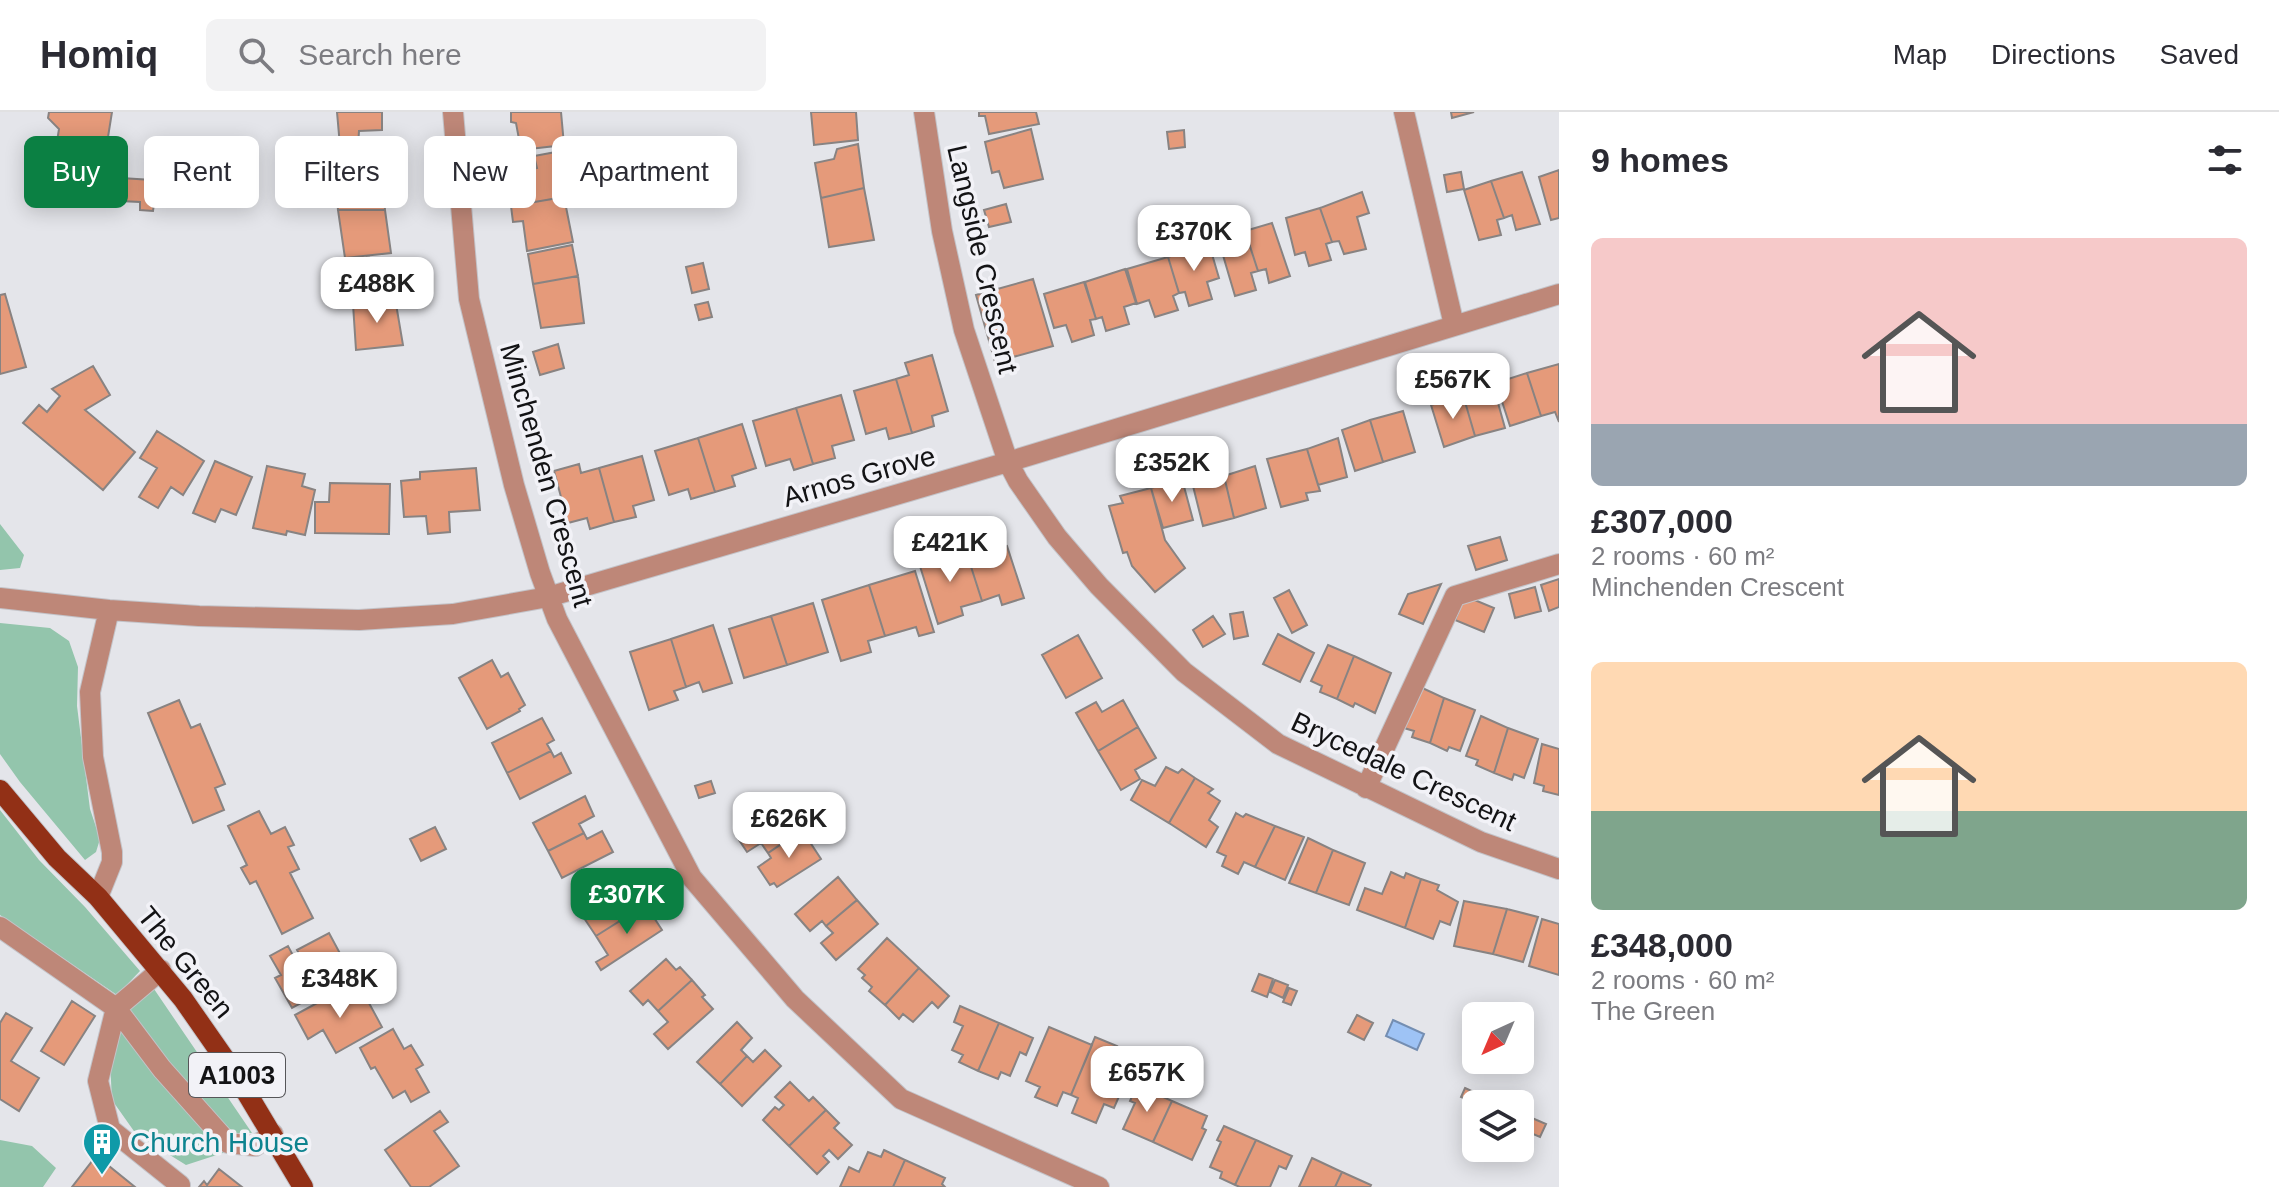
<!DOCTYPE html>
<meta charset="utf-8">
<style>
:root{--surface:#fff;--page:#f2f2f3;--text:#2b2b33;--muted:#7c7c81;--line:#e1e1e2;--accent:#0b8043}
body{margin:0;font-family:Arial,sans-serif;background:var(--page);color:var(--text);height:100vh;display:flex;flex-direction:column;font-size:30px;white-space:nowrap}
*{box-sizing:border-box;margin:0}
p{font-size:26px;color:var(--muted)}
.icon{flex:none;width:44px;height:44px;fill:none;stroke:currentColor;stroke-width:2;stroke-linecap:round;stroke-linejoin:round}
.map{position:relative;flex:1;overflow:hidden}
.details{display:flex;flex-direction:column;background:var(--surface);width:720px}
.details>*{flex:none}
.guide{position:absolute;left:24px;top:24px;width:760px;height:72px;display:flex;gap:16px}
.needle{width:52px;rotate:224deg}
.fabs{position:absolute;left:1462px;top:890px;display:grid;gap:16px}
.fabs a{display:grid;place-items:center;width:72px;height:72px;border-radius:12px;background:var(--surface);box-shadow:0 4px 20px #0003;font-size:40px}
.price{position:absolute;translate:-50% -68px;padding:0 18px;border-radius:16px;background:#fff;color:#222;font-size:26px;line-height:52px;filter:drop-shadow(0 2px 4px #0008)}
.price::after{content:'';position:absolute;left:50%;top:48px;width:24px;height:18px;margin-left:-12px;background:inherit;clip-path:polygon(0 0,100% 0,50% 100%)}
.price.selected{background:var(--accent);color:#fff}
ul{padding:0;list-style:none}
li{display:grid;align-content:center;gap:16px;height:424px;padding:0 32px}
li span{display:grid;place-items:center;height:248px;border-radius:12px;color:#555}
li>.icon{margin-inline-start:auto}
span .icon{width:144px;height:144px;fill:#fffc;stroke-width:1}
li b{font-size:34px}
h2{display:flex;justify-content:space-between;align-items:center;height:96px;padding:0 32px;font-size:34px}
.pill{padding:0 28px;border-radius:12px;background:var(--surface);box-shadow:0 4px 20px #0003;font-size:28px;line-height:72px}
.pill.selected{background:var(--accent);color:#fff}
header{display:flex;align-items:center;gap:48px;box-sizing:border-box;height:112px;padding:0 40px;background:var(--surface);border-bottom:2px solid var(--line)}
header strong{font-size:38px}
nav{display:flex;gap:44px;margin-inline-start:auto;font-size:28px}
.search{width:560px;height:72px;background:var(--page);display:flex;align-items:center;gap:20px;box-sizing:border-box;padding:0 28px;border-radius:12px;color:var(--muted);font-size:30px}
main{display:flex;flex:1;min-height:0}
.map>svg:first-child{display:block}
</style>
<header>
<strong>Homiq</strong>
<div class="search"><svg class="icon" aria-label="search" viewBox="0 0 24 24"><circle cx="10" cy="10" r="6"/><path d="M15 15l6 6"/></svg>Search here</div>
<nav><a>Map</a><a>Directions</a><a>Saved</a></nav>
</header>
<main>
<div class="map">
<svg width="1559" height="1075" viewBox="0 0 1559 1075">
<rect width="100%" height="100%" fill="#e4e5ea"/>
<path fill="#93c5ac" d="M0 412 24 443 20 456 0 458Z
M0 511 50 516 69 529 78 555 77 594 90 697 100 727 96 740 85 748 20 670 0 642Z
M0 698 39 748 85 795 140 859 117 883 0 803Z
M154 877 252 1021H230L166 952 126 898Z
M119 911 155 965 226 1040 186 1053 136 1022 112 988 110 949Z
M0 1028 32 1034 56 1056 43 1075H0Z"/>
<path fill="#9ec3f5" stroke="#748eb2" stroke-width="2" d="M1393 908 1424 922 1417 938 1386 924Z"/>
<path fill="#e59a7a" stroke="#888382" stroke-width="2" d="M49 0H112L104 50 55 42 59 17 48 6Z
M337 0H382V18L359 19 358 35 340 34Z
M511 0H561L564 33 521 38 516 11 511 10Z
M811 0H856L858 28 814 33Z
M979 0H1036L1039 12 989 22 985 4H979Z
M1451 0H1474L1452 6Z
M1031 17 1043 67 1004 76 999 59 992 61 985 30Z
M1184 18 1185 35 1169 37 1167 20Z
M858 32 864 76 821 86 815 51 834 47 837 37Z
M556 40 564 85 511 94 509 76 515 74 514 61 537 56 534 44Z
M382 53 385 98H338L335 54Z
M1559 58V106L1551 108 1539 65Z
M1461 60 1464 77 1447 80 1444 63Z
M1522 60 1540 112 1516 118 1512 103 1504 106 1491 69Z
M121 66 168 69 166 93 154 92 153 99 140 98V90L120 89Z
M1491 69 1504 106 1497 108 1501 123 1479 128 1464 78Z
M864 76 874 128 829 135 821 86Z
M1362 80 1369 101 1357 105 1366 137 1344 142 1339 129 1332 130 1320 96Z
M564 85 573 130 527 139 523 109 513 110 511 94Z
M1006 92 1011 110 989 115 984 98Z
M1320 96 1332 130 1326 132 1331 148 1309 154 1305 140 1295 143 1286 106Z
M338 98H385L391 141 345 146Z
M1272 111 1290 164 1269 171 1266 157 1258 159 1245 119Z
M1247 125 1258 159 1251 161 1256 178 1235 184 1220 133Z
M1209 132 1219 166 1207 170 1212 187 1189 194 1185 180 1179 181 1168 145Z
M572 133 578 164 533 172 528 142Z
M369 145 373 158 394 156 395 186 353 192 348 151Z
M1168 145 1179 181 1173 184 1178 198 1155 205 1149 188 1137 192 1127 157Z
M703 151 709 177 692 181 686 155Z
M1125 157 1136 191 1124 195 1129 212 1106 219 1102 205 1096 207 1085 170Z
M578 164 584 211 541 216 533 172Z
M1033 167 1053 234 995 250 976 183Z
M1084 170 1096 207 1090 208 1094 223 1072 230 1066 213 1054 216 1044 182Z
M5 182 26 255 0 262V183Z
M395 186 403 233 356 238 353 192Z
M708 190 712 205 699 208 695 193Z
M558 232 564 256 540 263 533 240Z
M932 243 948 299 932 304 934 314 912 321 896 267 909 263 905 251Z
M1559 252V310L1555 300 1541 304 1527 261Z
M93 254 110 283 85 298 135 340 103 378 23 311 39 293 47 300 60 284 52 277Z
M1527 261 1541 304 1510 314 1496 271Z
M896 267 912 321 889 327 886 316 866 322 854 279Z
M1493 273 1505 316 1475 324 1463 283Z
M841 283 854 328 832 334 835 346 813 352 796 296Z
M1463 283 1475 324 1444 335 1431 293Z
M796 296 813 352 794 358 790 347 766 354 753 309Z
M1403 299 1415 340 1383 350 1370 308Z
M1370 308 1383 350 1355 359 1342 318Z
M742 312 756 356 732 364 735 374 715 380 698 326Z
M157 319 204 349 183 383 171 375 158 396 139 385 157 356 140 346Z
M698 326 715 380 691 387 688 377 669 383 655 339Z
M1338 326 1347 365 1318 373 1307 337Z
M1307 337 1320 379 1306 381 1308 388 1281 395 1267 347Z
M642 344 654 388 633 394 636 405 614 410 599 356Z
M215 349 252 365 236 403 221 397 215 410 193 401Z
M579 352 581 361 599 356 614 410 590 417 587 406 568 411 554 359Z
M267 354 305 362 302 374 315 378 305 423 287 419 286 423 253 416Z
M1255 354 1266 396 1234 406 1224 364Z
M476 356 480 398 449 400 450 420 428 422 426 404 404 405 401 369 420 367V360Z
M1224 364 1234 406 1203 414 1193 374Z
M1182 367 1193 408 1163 416 1151 376Z
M330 371 390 372 389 422 315 421V390H329Z
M1151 376 1165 428 1185 456 1155 480 1132 454 1127 440 1123 441 1109 394 1123 391 1120 384Z
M1500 425 1507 448 1476 458 1468 434Z
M989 429 992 439 1007 434 1024 486 1002 493 999 483 982 489 965 436Z
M965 436 982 489 961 495 963 503 938 512 919 451Z
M915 459 934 520 919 524 916 515 885 524 869 473Z
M1559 467V495L1549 499 1541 473Z
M1441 472 1423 512 1399 502 1408 482Z
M869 473 885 524 868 529 871 540 841 549 822 488Z
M1535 475 1541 499 1515 506 1509 482Z
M1289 478 1307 513 1292 521 1274 486Z
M1465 484 1494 496 1484 520 1455 508Z
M813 491 828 540 787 553 771 504Z
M1243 500 1248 524 1234 527 1230 502Z
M771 504 787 553 744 566 729 517Z
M1213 504 1225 522 1203 535 1193 518Z
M713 513 732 571 703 580 699 570 686 575 671 527Z
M1278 522 1314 541 1300 570 1263 552Z
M1078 523 1102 566 1066 586 1042 543Z
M671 527 686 575 674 579 678 588 649 598 630 540Z
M1328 533 1354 544 1337 587 1320 580 1322 574 1311 569Z
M1354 544 1391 561 1375 601 1355 591 1353 595 1337 587Z
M492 548 501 565 508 561 525 593 519 597 520 599 487 617 459 566Z
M1418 574 1444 586 1430 631 1412 625 1414 619 1404 616Z
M1444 586 1475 598 1460 639 1449 635 1447 639 1430 631Z
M179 588 191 616 200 612 225 672 215 676 224 698 193 711 148 601Z
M1123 588 1138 615 1098 639 1076 601 1096 590 1102 600Z
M1481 604 1508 616 1494 661 1476 653 1478 648 1466 644Z
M542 606 554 628 547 632 551 639 507 661 492 631Z
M1138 615 1156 646 1135 658 1140 667 1121 678 1098 639Z
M1508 616 1538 627 1524 666 1514 662 1512 668 1494 661Z
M1542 632 1559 637V683L1543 679 1544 674 1534 671Z
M551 639 554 645 561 641 571 661 520 687 507 661Z
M1166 655 1178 661 1182 657 1195 666 1169 711 1131 688 1142 668 1155 674Z
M1195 666 1213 677 1208 681 1220 689 1209 708 1218 715 1206 735 1169 711Z
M711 669 715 681 699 686 695 674Z
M585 684 594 704 579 712 584 721 548 739 533 711Z
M783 690 802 718 768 741 761 731 747 740 735 722Z
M259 699 271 722 285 715 294 733 288 735 299 757 290 761 313 806 282 822 256 769 250 772 241 756 247 753 228 714Z
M1236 701 1243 705 1246 702 1275 714 1255 755 1244 750 1238 762 1222 754 1226 744 1217 740Z
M1275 714 1304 725 1285 768 1255 755Z
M435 715 446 737 421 749 410 727Z
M802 718 821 747 777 775 774 771 770 773 758 755 771 746 768 741Z
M602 719 613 740 562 766 548 739 584 721 587 727Z
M1308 726 1333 738 1316 781 1289 771Z
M1333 738 1365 751 1349 793 1316 781Z
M1391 760 1404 766 1406 761 1421 767 1405 816 1357 798 1365 776 1382 782Z
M627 765 642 787 635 791 639 797 596 824 578 797Z
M838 765 857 788 826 814 822 809 810 819 795 802Z
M1421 767 1439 773 1437 778 1458 790 1450 813 1440 809 1433 827 1405 816Z
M857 788 878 812 836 848 821 831 833 821 826 814Z
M1464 789 1507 797 1493 842 1454 834Z
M639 797 642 802 649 798 662 818 601 858 596 850 608 843 596 824Z
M1507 797 1538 805 1523 850 1493 842Z
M1542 807 1559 812V863L1529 854Z
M329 821 343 847 327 856 336 872 292 896 275 866 281 863 270 844 288 834 297 851 303 848 297 838Z
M887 826 919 856 885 893 869 879 872 875 862 866 865 863 858 857Z
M666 847 676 858 680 855 692 868 658 899 648 888 643 893 630 879Z
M919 856 949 884 938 896 932 890 913 910 903 902 899 907 885 893Z
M1259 862 1273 867 1267 885 1252 879Z
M692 868 705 883 702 885 713 897 668 937 654 922 668 910 658 899Z
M1275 868 1288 873 1283 886 1270 880Z
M1289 876 1297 879 1291 893 1283 890Z
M341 878 347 889 363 880 382 915 336 941 323 918 308 927 295 903Z
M72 889 95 904 64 953 41 939Z
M960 894 999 911 978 959 959 950 963 943 952 938 963 914 954 910Z
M6 901 32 916 11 949 39 966 19 999 0 987V911Z
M1357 903 1373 911 1364 928 1348 920Z
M737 910 752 926 741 938 747 944 720 972 697 950Z
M999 911 1033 926 1026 943 1020 940 1010 964 1001 960 998 967 978 959Z
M1049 915 1092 933 1071 983 1063 980 1057 994 1035 985 1040 975 1026 969Z
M393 917 404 937 411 933 423 953 416 957 429 980 411 990 405 979 393 986 375 955 371 957 360 936Z
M1095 925 1117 934 1110 950 1130 959 1114 996 1104 992 1096 1011 1072 1001 1078 986 1071 983Z
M765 938 781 954 742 994 720 972 747 944 753 950Z
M790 970 809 989 813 985 826 998 789 1034 763 1008 775 995 779 998 784 993 775 985Z
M1137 973 1172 989 1153 1030 1123 1017 1135 991 1130 989Z
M1465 976 1476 981 1472 990 1461 985Z
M1479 983 1488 988 1487 992 1475 993Z
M1172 989 1207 1004 1202 1016 1206 1018 1192 1048 1153 1030Z
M826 998 839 1011 834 1016 852 1033 838 1047 829 1038 823 1044 829 1050 817 1062 789 1034Z
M440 999 448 1010 434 1019 459 1054 429 1075H411L385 1038Z
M1532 1006 1546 1012 1540 1025 1526 1019Z
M1224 1014 1256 1028 1235 1073 1220 1066 1222 1060 1210 1055 1221 1030 1217 1028Z
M1256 1028 1292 1044 1286 1057 1279 1054 1270 1075H1240L1235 1073Z
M884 1038 905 1048 893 1075H840L849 1055 859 1060 868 1040 881 1045Z
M1312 1046 1342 1060 1335 1075H1299Z
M93 1048 101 1054 104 1050 135 1075H72Z
M905 1048 945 1066 942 1072 945 1075H893Z
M219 1057 242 1075H199L204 1069 207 1073Z
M1342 1060 1371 1073 1370 1075H1335Z"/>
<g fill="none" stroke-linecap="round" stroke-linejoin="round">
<defs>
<path id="minor" d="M453 0 469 187 514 373 540 461 557 507 692 766 795 887 901 987 1099 1075
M924 0 942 119 964 218 1008 350 1018 369 1057 425 1099 474 1184 560 1278 632 1481 730 1559 757
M1404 0 1454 213
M0 486 109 498 199 504 359 508 453 502 548 485 1008 350 1559 182
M1366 676 1455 484 1559 452
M98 785 112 750V740L93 645 90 580 109 498
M0 815 116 896 162 957 228 1031 255 1034 273 1022
M161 858 116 896 98 969 110 1017 180 1073 179 1075"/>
<path id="major" d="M0 678 57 746 98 785 183 887 236 963 303 1075"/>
</defs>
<use href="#minor" stroke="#c3c3c8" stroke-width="22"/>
<use href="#major" stroke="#c3c3c8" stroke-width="22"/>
<use href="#minor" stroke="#be8778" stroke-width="20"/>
<use href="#major" stroke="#923016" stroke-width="20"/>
</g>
<defs>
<symbol id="building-pin" viewBox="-11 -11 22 30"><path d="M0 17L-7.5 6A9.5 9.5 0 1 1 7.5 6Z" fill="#0f9aa8" stroke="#f2f2f7"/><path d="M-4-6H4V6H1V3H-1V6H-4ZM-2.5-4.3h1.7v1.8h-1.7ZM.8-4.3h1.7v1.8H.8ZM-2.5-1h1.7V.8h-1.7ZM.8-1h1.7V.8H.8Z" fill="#fff"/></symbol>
</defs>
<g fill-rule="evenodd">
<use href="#building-pin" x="80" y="1008" width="44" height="60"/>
</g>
<g text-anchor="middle" stroke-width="7" stroke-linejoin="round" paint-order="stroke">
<rect fill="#f2f2f7" stroke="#565659" stroke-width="2" x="189" y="941" width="96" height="44" rx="6"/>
<g font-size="26" font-weight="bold" fill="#131315">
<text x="237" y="972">A1003</text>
</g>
<g font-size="28" fill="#131315" stroke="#f2f2f7">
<text transform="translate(983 147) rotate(77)" y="10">Langside Crescent</text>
<text transform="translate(547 363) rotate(74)" y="10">Minchenden Crescent</text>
<text transform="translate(859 364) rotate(-16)" y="10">Arnos Grove</text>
<text transform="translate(1404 659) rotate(25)" y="10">Brycedale Crescent</text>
<text transform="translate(186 850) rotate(51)" y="10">The Green</text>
</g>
<g font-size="28" fill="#0d838f" stroke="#f2f2f7" text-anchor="start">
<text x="130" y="1040">Church House</text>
</g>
</g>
</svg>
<div class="fabs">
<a><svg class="needle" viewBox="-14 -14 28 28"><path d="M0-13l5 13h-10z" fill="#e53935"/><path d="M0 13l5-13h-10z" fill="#7c7c81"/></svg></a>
<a><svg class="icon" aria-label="layers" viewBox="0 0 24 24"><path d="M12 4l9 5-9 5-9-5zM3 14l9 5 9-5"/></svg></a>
</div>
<b class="price" style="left:1194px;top:161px">£370K</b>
<b class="price" style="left:377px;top:213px">£488K</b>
<b class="price" style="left:1453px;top:309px">£567K</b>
<b class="price" style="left:1172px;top:392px">£352K</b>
<b class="price" style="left:950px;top:472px">£421K</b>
<b class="price" style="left:789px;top:748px">£626K</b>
<b class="price selected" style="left:627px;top:824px">£307K</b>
<b class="price" style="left:340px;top:908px">£348K</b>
<b class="price" style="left:1147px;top:1002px">£657K</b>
<div class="guide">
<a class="pill selected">Buy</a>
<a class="pill">Rent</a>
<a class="pill">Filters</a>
<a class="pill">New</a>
<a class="pill">Apartment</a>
</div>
</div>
<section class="details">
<h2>9 homes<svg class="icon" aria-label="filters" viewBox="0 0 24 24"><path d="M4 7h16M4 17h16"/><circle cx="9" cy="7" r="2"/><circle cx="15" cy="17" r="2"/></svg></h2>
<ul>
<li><span style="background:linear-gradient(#f6c9c9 75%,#9aa5b1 0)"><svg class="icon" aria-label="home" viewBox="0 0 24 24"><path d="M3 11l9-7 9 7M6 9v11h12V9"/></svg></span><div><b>£307,000</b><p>2 rooms · 60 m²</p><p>Minchenden Crescent</p></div></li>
<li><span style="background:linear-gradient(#ffd9b3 60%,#7fa58c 0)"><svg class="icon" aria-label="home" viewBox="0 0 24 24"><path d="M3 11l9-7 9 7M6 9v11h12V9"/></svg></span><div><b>£348,000</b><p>2 rooms · 60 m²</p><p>The Green</p></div></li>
</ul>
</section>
</main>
